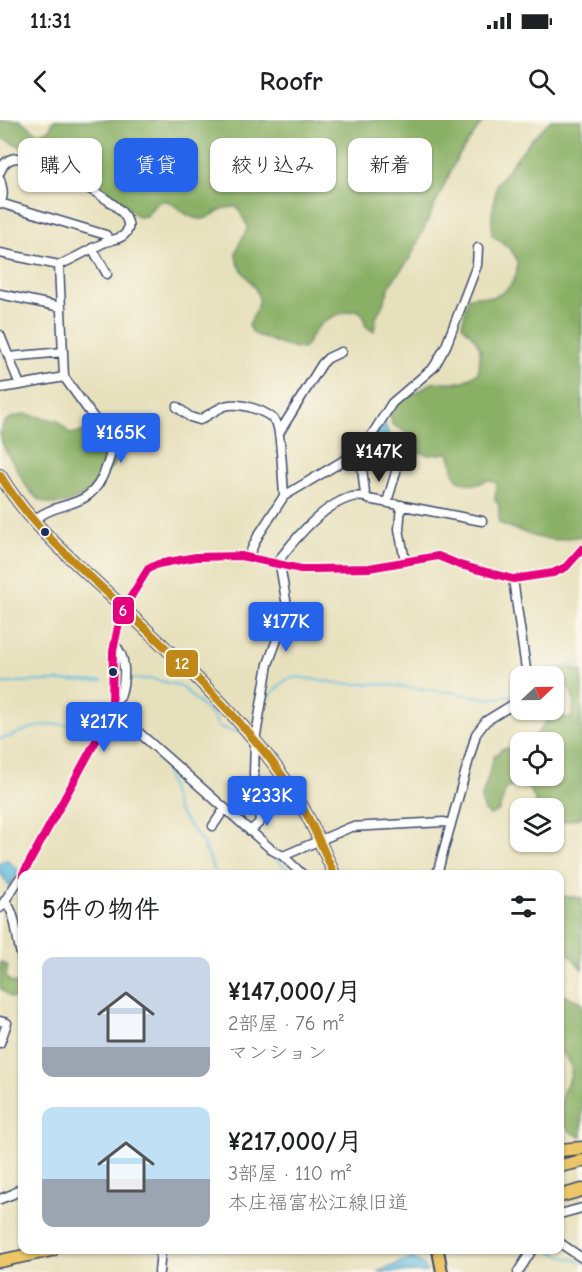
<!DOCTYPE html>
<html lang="ja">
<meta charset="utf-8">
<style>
:root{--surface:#fff;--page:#f2f2f2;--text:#202124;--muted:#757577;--accent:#2563eb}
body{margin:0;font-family:"Comic Neue","Klee One",sans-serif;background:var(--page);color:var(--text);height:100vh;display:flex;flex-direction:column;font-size:22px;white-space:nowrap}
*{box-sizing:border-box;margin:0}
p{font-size:20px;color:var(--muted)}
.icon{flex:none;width:33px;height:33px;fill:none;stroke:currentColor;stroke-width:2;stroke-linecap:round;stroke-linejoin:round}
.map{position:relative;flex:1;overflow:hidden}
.drawer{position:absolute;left:18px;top:750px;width:546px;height:384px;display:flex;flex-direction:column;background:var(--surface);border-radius:12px;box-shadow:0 2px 4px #0004}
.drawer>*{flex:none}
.top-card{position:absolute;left:18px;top:18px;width:546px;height:54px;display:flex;gap:12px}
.needle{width:39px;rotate:68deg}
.fabs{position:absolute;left:510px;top:546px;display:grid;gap:12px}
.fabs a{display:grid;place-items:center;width:54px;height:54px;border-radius:12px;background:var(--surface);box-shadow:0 2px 4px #0004;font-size:30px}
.price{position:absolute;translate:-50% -51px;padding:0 14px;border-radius:6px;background:var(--accent);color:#fff;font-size:20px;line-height:39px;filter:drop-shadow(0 2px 3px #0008)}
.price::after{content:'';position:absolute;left:50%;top:36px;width:18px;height:14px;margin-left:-9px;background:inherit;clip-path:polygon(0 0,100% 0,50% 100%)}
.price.selected{background:#222;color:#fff}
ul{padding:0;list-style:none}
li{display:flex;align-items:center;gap:18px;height:150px;padding:0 24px}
li span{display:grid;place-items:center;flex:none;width:168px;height:120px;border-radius:12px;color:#555}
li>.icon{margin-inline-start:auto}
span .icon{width:72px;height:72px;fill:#fffc;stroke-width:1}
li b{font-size:26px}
h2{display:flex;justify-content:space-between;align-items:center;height:72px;padding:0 24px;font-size:26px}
.pill{padding:0 21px;border-radius:12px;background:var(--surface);box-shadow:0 2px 4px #0004;font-size:21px;line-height:54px}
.pill.selected{background:var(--accent);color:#fff}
.status{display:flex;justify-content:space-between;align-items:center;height:42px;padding:0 30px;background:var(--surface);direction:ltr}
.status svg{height:16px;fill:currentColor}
header{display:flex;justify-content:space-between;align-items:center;height:78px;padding:0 24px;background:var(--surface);font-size:27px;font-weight:800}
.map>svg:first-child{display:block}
</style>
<div class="status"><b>11:31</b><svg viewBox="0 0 49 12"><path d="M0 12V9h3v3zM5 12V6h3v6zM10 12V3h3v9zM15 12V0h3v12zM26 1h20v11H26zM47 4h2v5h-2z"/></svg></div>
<header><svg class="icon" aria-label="back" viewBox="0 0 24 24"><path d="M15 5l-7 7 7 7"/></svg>Roofr<svg class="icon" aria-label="search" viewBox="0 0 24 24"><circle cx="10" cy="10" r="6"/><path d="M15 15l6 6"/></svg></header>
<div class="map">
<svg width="582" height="1152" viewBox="0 0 582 1152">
<rect width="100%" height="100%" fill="#fbf7ec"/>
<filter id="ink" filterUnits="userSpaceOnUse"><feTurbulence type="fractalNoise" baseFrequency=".0167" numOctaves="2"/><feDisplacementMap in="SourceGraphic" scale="12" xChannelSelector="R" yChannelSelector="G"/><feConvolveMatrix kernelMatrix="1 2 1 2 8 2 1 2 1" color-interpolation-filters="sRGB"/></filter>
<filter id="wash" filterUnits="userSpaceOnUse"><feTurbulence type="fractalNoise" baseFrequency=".008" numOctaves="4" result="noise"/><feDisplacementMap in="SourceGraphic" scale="24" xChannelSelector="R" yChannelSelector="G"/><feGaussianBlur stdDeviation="1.35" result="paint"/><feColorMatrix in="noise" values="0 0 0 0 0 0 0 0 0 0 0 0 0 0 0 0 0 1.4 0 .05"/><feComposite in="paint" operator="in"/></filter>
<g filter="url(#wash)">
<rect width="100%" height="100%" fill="#e7e0bc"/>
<path fill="#8ab066" stroke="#527062" stroke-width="1.5" d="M0 0H20L38 13 49 10 54 0H484L457 38 410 138 391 163 383 184 376 198 374 211 371 210 365 205 364 196 358 190C344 192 327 197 317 208 311 214 309 223 303 229 286 228 270 219 254 214L249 206C251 196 262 185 258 175 254 160 231 146 237 129 240 121 245 115 248 107L237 87C216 86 215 98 202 99 178 101 168 59 147 96L138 97 119 80 90 58 0 17Z
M551 0H582V416L555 420 536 417 499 403V385L495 380 497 363 488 360C477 365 473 366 461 361 456 358 457 360 455 355 451 346 454 340 448 333L429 335 419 332 409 314 392 304C386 281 403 280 418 272 424 269 426 264 433 263 443 261 452 263 461 262 466 261 473 255 478 253 483 225 481 225 462 205L468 178C477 174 482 178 491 177 510 175 524 150 514 134 509 126 499 120 492 115V94L497 63 530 21Z
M25 294 58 301 70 314 100 308 119 324 121 333C108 358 68 400 37 378 26 370 21 355 14 344 7 333 0 324 0 311 2 299 15 297 25 294Z
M564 547 582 551V697L568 701 554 702V688H536L534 676 528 668 518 665 506 668 499 691 490 695 485 691 481 680 494 637 502 629 520 627V656H554V622H531L546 602 554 596 571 598C578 578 571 570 559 554Z
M560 776 582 778V849L567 832 560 829Z
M0 842 8 846 6 856 9 861 17 864 18 871 22 874V886L18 878H11L0 868Z
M560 874 582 882V1017C561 1012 557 990 563 972 567 962 573 957 571 946 570 939 563 935 560 930 557 925 559 884 560 874Z"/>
<path fill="#5fbedd" stroke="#3d769e" stroke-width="1.5" d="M385 305 395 330 389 343 376 340 367 334 369 326 382 306Z
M7 740 19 751 9 766 0 752V742Z
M411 1138 423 1144 427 1152H378Z"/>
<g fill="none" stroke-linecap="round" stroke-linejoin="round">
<path stroke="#5fbedd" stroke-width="2" d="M570 545 582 543
M544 556 550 549 562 547
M132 559H151L181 566 215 599 218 607 239 612
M0 564C34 559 68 562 102 561
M268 577 282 563 288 559 297 557 344 564H378L449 572 491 579 520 574
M106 615C119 622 133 617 145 623
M0 619C10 618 17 613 26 610 48 602 75 603 96 610
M152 629 163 642 293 754
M163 642 177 690 203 723 216 754
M550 1130C558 1138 572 1137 582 1143"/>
</g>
</g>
<g filter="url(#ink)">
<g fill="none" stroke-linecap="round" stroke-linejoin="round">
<defs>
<path id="minor" d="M0 52C3 43 9 38 18 38 36 44 149 86 125 114 121 119 114 119 108 121 91 128 76 138 59 145L64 257 20 265 0 215
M0 59C2 67 5 76 0 82
M0 83 106 115 110 121
M92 128 107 154
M0 133 59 145
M0 174 61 187
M9 237 63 232
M0 268 20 265
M177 287 190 297 200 300C209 295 220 286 229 285 242 283 268 291 276 302 281 310 283 363 284 376
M279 313 322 244 328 238 341 232
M360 331 365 374 368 379 482 401
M387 382 396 352
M401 385 399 409 405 441
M34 400C63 377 90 393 106 348 110 338 112 331 110 320L64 257
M248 437 258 416 284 376 363 329 392 283 434 247 446 226 477 145 478 128
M276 444C293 421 323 384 352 377 356 376 362 377 366 377
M513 459 527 556
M112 583 120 577C125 561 128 537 114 524
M110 590 119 595 272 730 283 736 351 707 444 702 451 704
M213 706 225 688
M250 711 260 702 254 655 255 621 268 544 286 495 287 486 280 445
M283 736 302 754
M23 754 103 608 112 583 113 531 118 507 124 488 148 449 158 444 196 437 241 436 301 449H314L369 448 438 436 460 445 513 459 553 453 566 447 582 429
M437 754 476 614 486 601 520 580
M6 782C17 796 16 819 22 838
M0 788 22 755
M0 901 7 903 0 923
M0 1079 13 1074 22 1067
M560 1094 582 1088
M560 1123 582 1138
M159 1152 161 1130
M518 1152 532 1130"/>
<path id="major" d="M0 355C29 404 74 441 114 479 176 538 240 594 289 665 308 693 321 724 334 754
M438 1130 442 1152"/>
<path id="highway" d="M560 1030 582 1028
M560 1046 582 1041
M560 1076 582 1070
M0 1141 52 1130"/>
</defs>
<use href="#minor" stroke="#3a4a6c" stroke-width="11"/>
<use href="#major" stroke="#3a4a6c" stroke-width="14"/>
<use href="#highway" stroke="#3a4a6c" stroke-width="15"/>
<use href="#minor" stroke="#fff" stroke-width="8"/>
<use href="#major" stroke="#ecc669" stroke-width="10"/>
<use href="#highway" stroke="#ecc669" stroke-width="12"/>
<defs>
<path id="bus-1" d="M23 754 103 608 112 583 113 531 118 507 124 488 148 449 158 444 196 437 241 436 301 449H314L369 448 438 436 460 445 513 459 553 453 566 447 582 429"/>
<path id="bus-2" d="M0 355C29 404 74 441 114 479 176 538 240 594 289 665 308 693 321 724 334 754"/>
</defs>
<use href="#bus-1" stroke="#fbf7ec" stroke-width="12"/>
<use href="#bus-2" stroke="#fbf7ec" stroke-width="12"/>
<use href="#bus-1" stroke="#e5007d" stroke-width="8"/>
<use href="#bus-2" stroke="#c08818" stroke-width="8"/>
</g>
</g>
<g fill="#1b2f5e" stroke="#fbf7ec" stroke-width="2">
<circle cx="45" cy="412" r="5"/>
<circle cx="113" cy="552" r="5"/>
</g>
<g stroke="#fbf7ec" stroke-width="2">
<rect x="112" y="476" width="23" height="29" rx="6" fill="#e5007d"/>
<rect x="165" y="529" width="34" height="29" rx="6" fill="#c08818"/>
</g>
<g font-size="16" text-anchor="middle" font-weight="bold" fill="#fff">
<text x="123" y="496">6</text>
<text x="182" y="549">12</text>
</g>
</svg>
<div class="fabs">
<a><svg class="needle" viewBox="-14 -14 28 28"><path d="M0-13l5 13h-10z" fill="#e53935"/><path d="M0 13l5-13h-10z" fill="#757577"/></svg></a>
<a><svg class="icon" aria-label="locate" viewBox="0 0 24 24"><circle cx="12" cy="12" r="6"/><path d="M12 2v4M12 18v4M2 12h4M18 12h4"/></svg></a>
<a><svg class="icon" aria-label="layers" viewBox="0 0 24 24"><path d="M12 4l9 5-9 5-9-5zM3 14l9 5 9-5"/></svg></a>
</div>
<b class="price" style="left:121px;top:344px">¥165K</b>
<b class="price selected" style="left:379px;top:363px">¥147K</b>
<b class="price" style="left:286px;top:533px">¥177K</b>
<b class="price" style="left:104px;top:633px">¥217K</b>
<b class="price" style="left:267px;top:707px">¥233K</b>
<div class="top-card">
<a class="pill">購入</a>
<a class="pill selected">賃貸</a>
<a class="pill">絞り込み</a>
<a class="pill">新着</a>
</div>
<section class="drawer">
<h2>5件の物件<svg class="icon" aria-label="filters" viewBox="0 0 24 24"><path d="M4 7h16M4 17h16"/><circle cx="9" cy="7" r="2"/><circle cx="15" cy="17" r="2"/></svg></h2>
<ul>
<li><span style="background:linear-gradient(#c9d6e8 75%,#9aa5b1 0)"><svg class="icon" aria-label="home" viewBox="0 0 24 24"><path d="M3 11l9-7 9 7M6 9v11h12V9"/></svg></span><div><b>¥147,000/月</b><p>2部屋 · 76 m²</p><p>マンション</p></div></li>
<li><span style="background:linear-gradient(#bfe0f5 60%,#9aa5b1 0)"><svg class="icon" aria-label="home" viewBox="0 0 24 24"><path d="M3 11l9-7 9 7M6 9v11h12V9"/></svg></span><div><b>¥217,000/月</b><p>3部屋 · 110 m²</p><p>本庄福富松江線旧道</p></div></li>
</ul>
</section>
</div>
